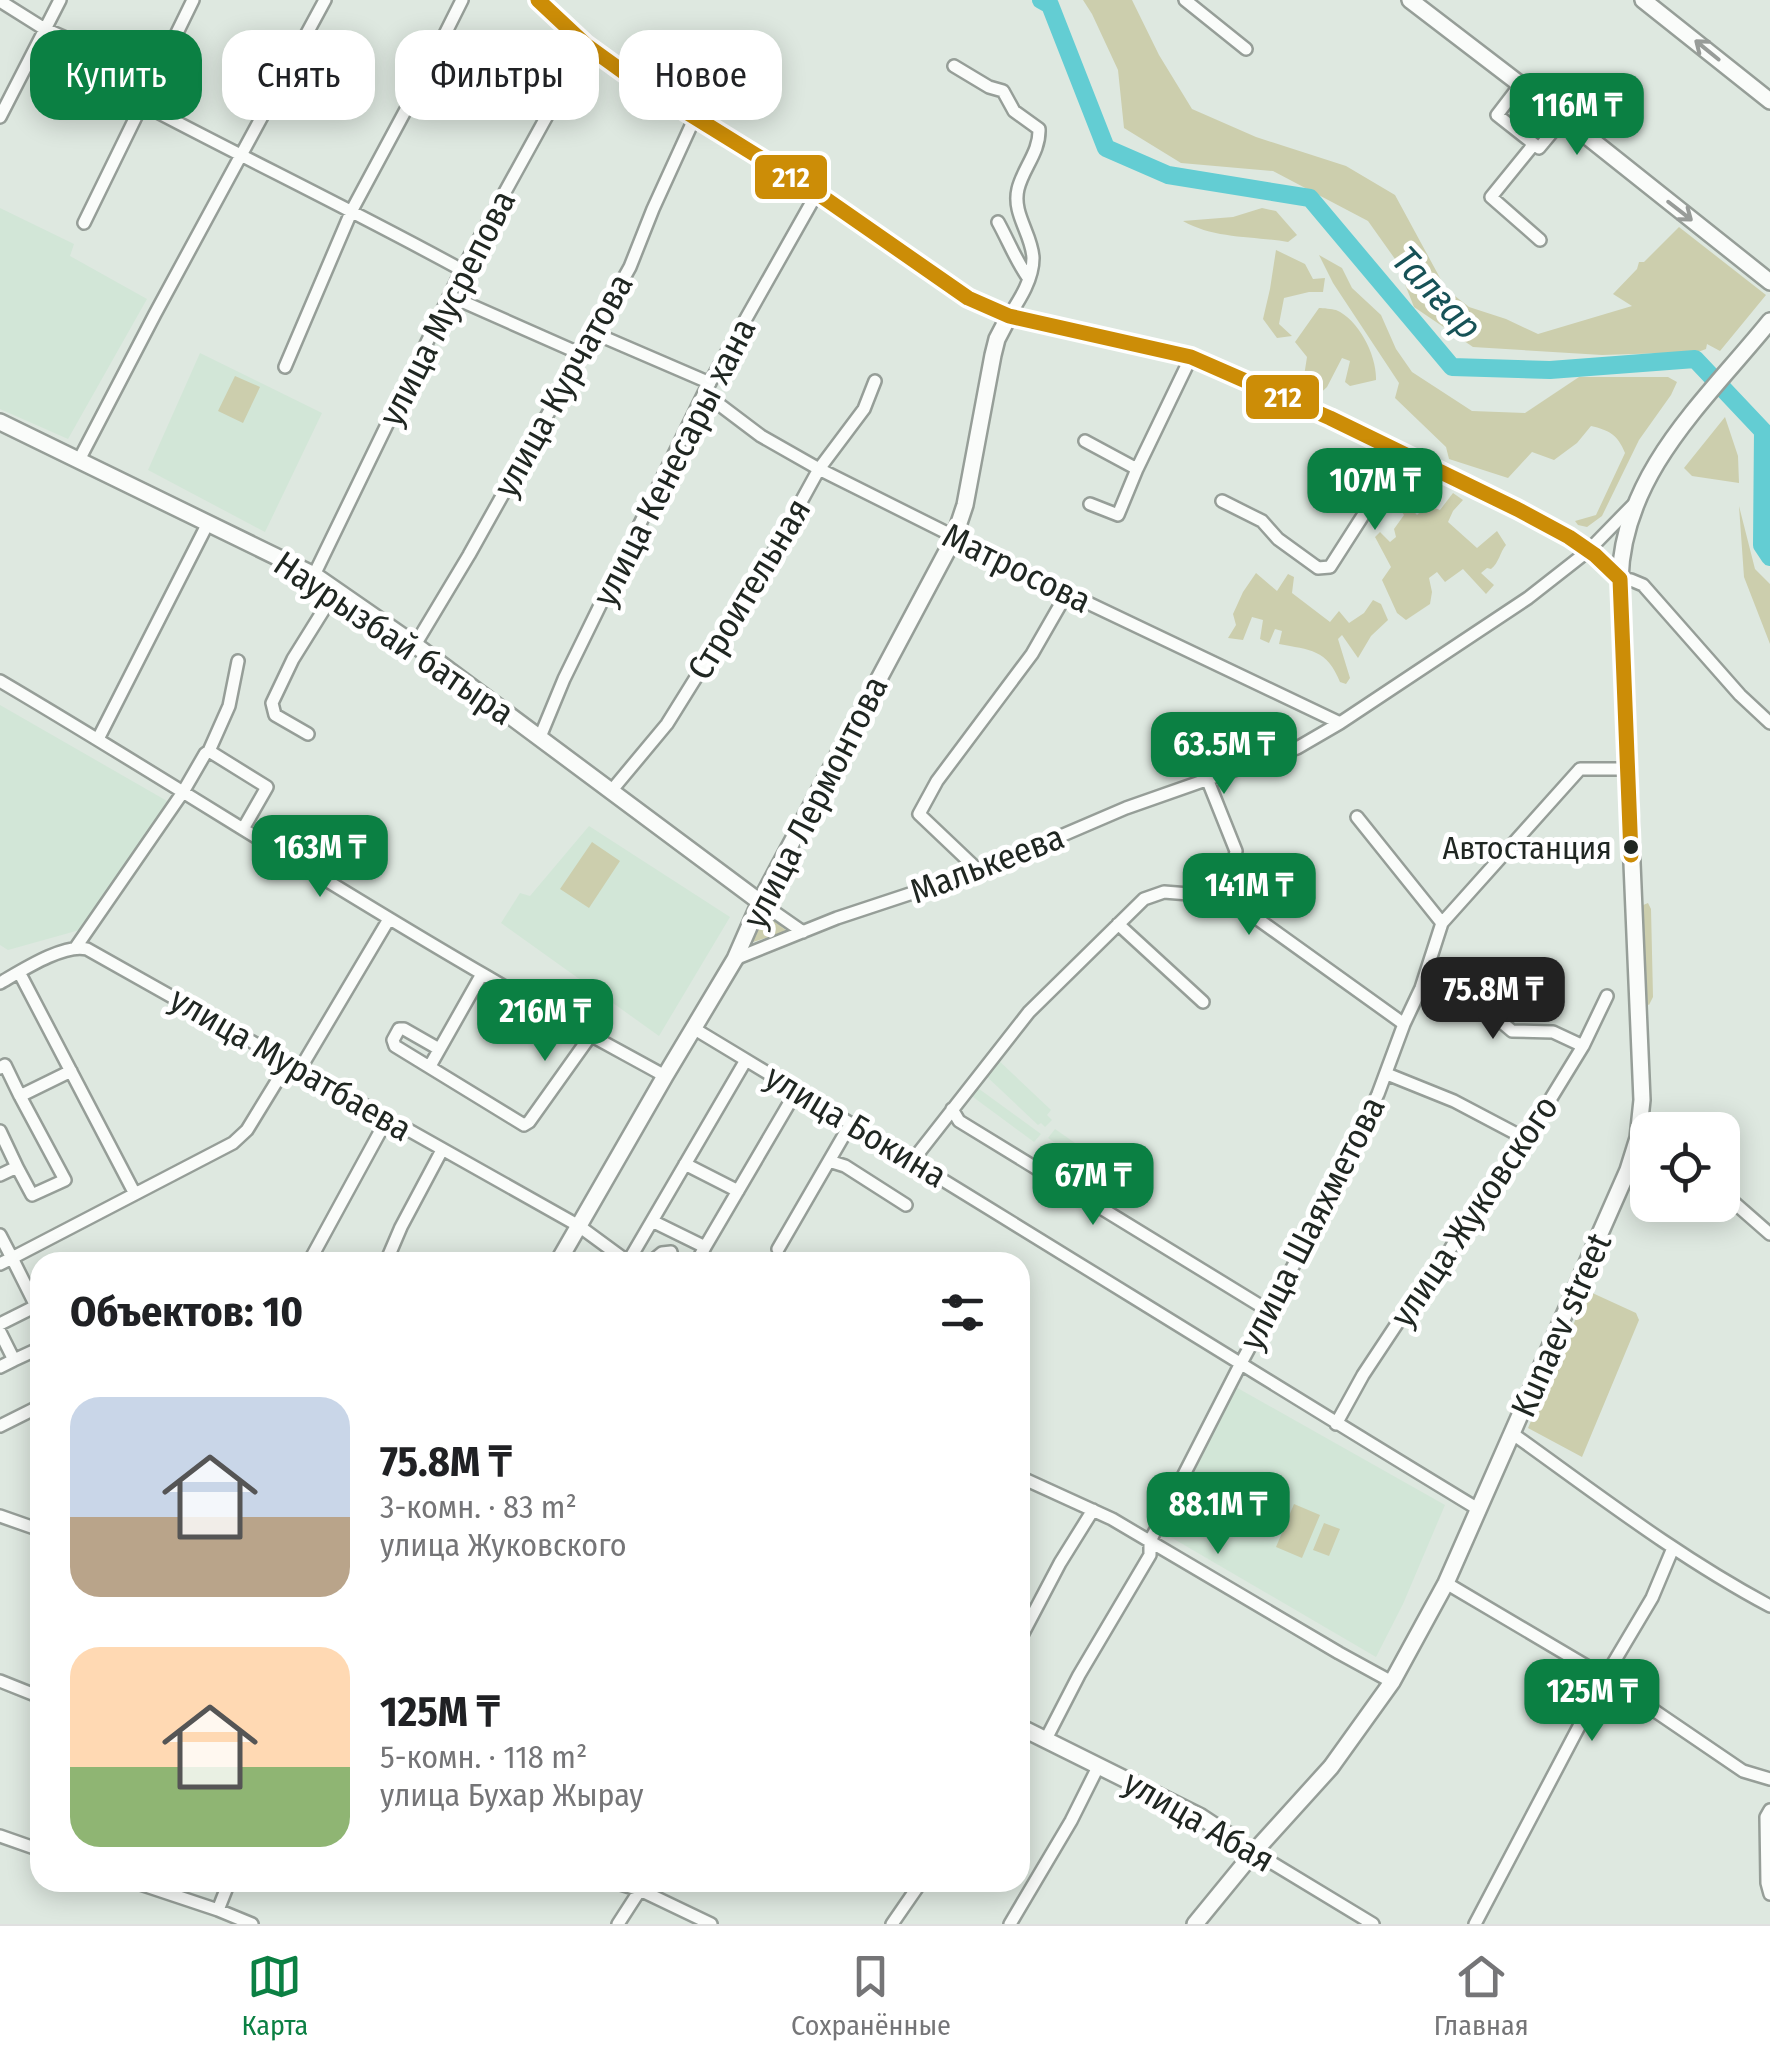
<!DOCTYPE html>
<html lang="ru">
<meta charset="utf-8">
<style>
:root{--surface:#fff;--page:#f6f6f6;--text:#202124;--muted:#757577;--line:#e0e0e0;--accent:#0b8043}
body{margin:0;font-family:"Fira Sans Condensed",sans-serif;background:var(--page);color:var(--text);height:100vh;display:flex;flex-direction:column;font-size:38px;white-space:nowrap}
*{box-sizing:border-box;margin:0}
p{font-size:32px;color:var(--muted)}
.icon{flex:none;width:55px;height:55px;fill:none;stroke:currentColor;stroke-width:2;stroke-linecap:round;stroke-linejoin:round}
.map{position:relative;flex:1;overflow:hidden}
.side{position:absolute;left:30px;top:1252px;width:1000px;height:640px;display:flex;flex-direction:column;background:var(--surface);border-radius:30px;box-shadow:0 5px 25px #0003}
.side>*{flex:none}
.guide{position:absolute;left:30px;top:30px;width:1000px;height:90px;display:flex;gap:20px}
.fabs{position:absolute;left:1630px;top:1112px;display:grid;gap:20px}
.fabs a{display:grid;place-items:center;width:110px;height:110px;border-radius:20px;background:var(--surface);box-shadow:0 5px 25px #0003;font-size:50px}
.price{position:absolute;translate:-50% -85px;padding:0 22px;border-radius:20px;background:var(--accent);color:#fff;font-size:32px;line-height:65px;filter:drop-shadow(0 2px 5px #0008)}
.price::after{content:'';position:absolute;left:50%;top:60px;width:30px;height:22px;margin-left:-15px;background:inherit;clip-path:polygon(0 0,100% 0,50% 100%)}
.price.active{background:#222;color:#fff}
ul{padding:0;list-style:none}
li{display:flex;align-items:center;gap:30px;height:250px;padding:0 40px}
li span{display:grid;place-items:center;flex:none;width:280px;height:200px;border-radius:30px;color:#555}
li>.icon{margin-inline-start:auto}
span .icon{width:120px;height:120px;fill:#fffc;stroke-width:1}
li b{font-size:42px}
h2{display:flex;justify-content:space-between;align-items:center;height:120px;padding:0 40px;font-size:42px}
.tag{padding:0 35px;border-radius:30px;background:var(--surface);box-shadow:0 5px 25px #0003;font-size:35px;line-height:90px}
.tag.active{background:var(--accent);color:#fff}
.menu{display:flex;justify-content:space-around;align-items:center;height:140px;border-top:2px solid var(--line);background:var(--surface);font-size:28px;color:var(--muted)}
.menu a{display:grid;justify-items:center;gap:5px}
.menu .active{color:var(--accent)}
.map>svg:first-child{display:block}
</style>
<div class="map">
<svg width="1770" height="1924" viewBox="0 0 1770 1924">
<rect width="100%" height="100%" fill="#dee8e0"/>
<path fill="#d2e6d7" d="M0 208 74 244 70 256 147 299 68 439 0 409Z
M200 353 322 413 265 532 148 470Z
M0 705 174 805 94 926 8 950 0 945Z
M589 826 730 917 659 1036 501 923 520 893 530 896Z
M997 1059 1051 1110 1047 1115 1052 1120 1045 1127 1041 1123 1038 1125 984 1074Z
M975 1086 1041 1134 1034 1142 969 1094Z
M1055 1129 1088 1152 1082 1161 1048 1138Z
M1234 1386 1445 1505 1403 1604 1376 1657 1167 1535 1161 1527Z"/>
<path fill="#cccead" d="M1083 0H1132L1159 55 1192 109 1256 137 1346 166 1395 195 1446 289 1469 307 1506 319 1538 334 1632 306 1613 294 1637 269 1639 262H1644L1679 227 1766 295 1720 351 1707 344 1706 349 1698 352 1602 355 1473 347 1414 307 1395 259 1368 221 1273 171 1181 163 1124 128 1118 70 1092 14Z
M1262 208 1276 211 1297 235 1288 242C1253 236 1214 239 1183 221L1233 217Z
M1276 250 1305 264 1313 279 1325 278 1323 292H1309L1284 298 1279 324 1292 336 1277 338 1263 319 1270 289Z
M1319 255 1342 268 1352 288 1381 315 1396 349 1412 372 1472 411 1525 413 1579 377H1668L1677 382 1671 395 1639 440 1602 516 1587 527 1578 525 1575 521 1596 515 1625 453C1618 435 1609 430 1591 426L1577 443 1554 460 1532 452 1508 478 1449 459 1446 447 1395 398 1399 383 1333 283Z
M1319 308C1323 308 1332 309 1336 310 1359 320 1377 356 1376 380L1350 386 1345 382 1350 361 1342 358 1327 387 1313 400 1302 389 1307 357 1295 342Z
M235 376 260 387 243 423 218 411Z
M1725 417 1738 456 1739 483 1692 476 1684 468Z
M1453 493 1463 500 1453 511 1448 522 1477 548 1497 531 1506 545C1500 552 1499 563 1491 569L1487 568 1481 573 1494 585 1486 594 1463 569 1445 582 1437 572 1429 578 1432 592 1430 604 1406 620 1397 613 1382 580 1391 567 1375 537 1380 532 1390 542 1396 537 1394 529 1404 515 1400 509 1402 498 1408 500 1409 506 1417 515 1427 505 1440 510Z
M1739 506 1755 569 1770 584V644L1744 577Z
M1256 573 1277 591 1288 574 1294 577 1292 593 1330 622 1339 611 1349 623 1364 613 1373 600 1381 604 1388 620 1371 636 1358 658 1342 635 1338 639 1350 678 1346 684 1340 682C1327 649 1310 650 1279 644L1282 631 1275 629 1269 643 1260 639 1263 620 1252 617 1243 640 1228 638 1236 625 1233 614 1243 592Z
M592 842 620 861 589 908 560 889Z
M1648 903 1651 909 1653 997 1649 1005 1645 1003 1641 906Z
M762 912 787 931 747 944Z
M1588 1291 1636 1313 1639 1320 1582 1457 1528 1428Z
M1294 1504 1320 1515 1302 1558 1276 1547Z
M1324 1523 1340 1529 1329 1556 1313 1550Z"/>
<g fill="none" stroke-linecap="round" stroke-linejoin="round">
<path stroke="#63cdd3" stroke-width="18" d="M1041 0 1050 5 1106 148 1168 175 1310 198 1452 367 1550 370 1695 359 1763 431 1762 545 1770 557"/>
<defs>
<path id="minor" d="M1185 0 1246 49
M0 1 43 28 155 77
M954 66 989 87 1003 91 1014 111 1039 129C1040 152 1023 168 1018 189 1012 214 1032 234 1033 258 1033 279 1020 299 1009 316
M1520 85 1497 115 1539 148 1564 118
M142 104C248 160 356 212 462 270
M0 117 60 0
M1534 144 1491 197 1540 240
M998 222C1009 242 1016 261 1029 279
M84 223 193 0
M450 296 581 354
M594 333 710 383
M285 367 352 210 425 74 462 0
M704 393 761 436 819 469 1067 593 1340 723
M1085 441 1137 469
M79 460 155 314 325 0
M1222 501 1262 521 1278 539 1318 568 1330 567 1403 453
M1090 504 1118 515 1137 469 1191 357
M314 575 462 270 586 45
M1620 579 1631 580 1643 585 1740 695 1770 723
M415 645 469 555 630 267 653 209 695 117
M0 681C163 777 322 881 486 976 545 1011 605 1043 665 1076
M308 734 275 715 272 703 293 659 336 590
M540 737 564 679 704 393 817 193
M98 739 208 523
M209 751 267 787 243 829
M1208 781 1236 851 1227 897 1404 1024
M612 790 667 724 768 562 819 469 864 409 875 381
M1357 817 1442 923
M979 871 919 814 937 781 1032 654 1067 593
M760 902 803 932
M1118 924 1203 1002
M76 947 183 792 205 754 209 751 229 706 238 661
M735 959 837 918 979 871 1126 808 1297 748 1340 723 1528 598 1588 551 1633 505
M19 972 135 1194
M0 983C21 971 64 943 87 949L579 1226 628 1262
M1421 988 1499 1020 1512 1031 1553 1032 1583 1046
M693 1028C956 1186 1216 1350 1478 1509
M439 1049 404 1029H399L393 1040 395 1046 524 1125 529 1122 591 1035
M430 1066 482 974
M0 1068 5 1065 20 1096 71 1071
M300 1069 389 919
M1387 1074 1454 1101 1526 1139
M952 1109 959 1121 1269 1311
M0 1131 17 1167 0 1175
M913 1160 1029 1012 1144 899 1164 892 1227 897
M829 1161 845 1166 906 1205
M685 1164 738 1191
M17 1167 32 1195 65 1180 20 1096
M1722 1192 1770 1234
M652 1221 705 1247
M0 1235 12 1258 0 1264
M778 1249 851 1123
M309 1262 387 1119
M386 1262 401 1227 442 1150
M628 1262 746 1060
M651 1262 662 1253 671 1252
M703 1262 700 1256 705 1247 797 1090
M40 1314 12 1258 233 1143 247 1130 288 1063
M0 1324 36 1306
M0 1332 14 1360 0 1367
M14 1360 40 1348
M1336 1424 1363 1375 1422 1286 1441 1265 1466 1222 1526 1139 1583 1046 1607 996
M0 1426 40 1406
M1513 1434C1597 1494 1678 1557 1770 1606
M1020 1477 1112 1519 1339 1653 1392 1682
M0 1516 40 1530
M1446 1583 1605 1677 1743 1771 1770 1779
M1020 1639 1060 1563 1093 1510
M0 1681 40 1697
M1046 1739 1079 1675 1150 1555V1541L1240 1365 1319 1218 1378 1094 1404 1024 1421 988 1442 923 1580 769H1627
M1770 1810 1766 1817 1767 1883 1770 1894
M0 1836 40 1850
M1254 1852 1373 1924
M134 1882 218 1910 252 1924
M614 1882 640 1890 711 1924
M218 1910 229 1882
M618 1924 640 1890 642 1882
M892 1924 921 1882
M1010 1924 1071 1821 1099 1765
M1475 1924 1605 1677 1652 1598 1673 1548"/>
<path id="major" d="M538 0 586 45 633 79 817 193 968 298 1009 316 1191 357 1330 418 1517 509 1569 537 1595 555 1620 579
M1410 0 1564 118 1770 282
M1643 0 1770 101
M0 422 314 575 415 645 760 902
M558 1262 665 1076 735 959 760 902 954 538 965 505 993 355 997 339 1009 316
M1020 1727 1201 1817 1254 1852
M1195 1924 1254 1852 1331 1767 1392 1682 1446 1583 1628 1170 1638 1138 1642 1100 1620 579C1623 472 1707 399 1770 321"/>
</defs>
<use href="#minor" stroke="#969e98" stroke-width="16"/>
<use href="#major" stroke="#969e98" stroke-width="20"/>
<use href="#minor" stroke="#fafcfa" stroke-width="11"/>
<use href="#major" stroke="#fafcfa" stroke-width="15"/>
<defs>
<path id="bus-1" d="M538 0 586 45 633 79 817 193 968 298 1009 316 1191 357 1330 418 1517 509 1569 537 1595 555 1620 579
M1620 579 1631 855"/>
</defs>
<use href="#bus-1" stroke="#fff" stroke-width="22"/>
<use href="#bus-1" stroke="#cc8d07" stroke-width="15"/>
</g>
<defs><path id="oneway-shaft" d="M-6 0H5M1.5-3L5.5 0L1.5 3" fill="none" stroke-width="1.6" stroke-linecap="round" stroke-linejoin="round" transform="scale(2.5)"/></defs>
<g stroke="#989c99">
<use href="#oneway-shaft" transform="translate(1707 50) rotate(-141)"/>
<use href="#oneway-shaft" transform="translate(1680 211) rotate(38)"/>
</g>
<circle fill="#202722" stroke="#fff" stroke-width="4" cx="1631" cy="847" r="9"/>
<g text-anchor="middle" stroke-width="10" stroke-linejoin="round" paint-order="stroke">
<g font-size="32" fill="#202722" stroke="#fff" text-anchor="end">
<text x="1612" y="859">Автостанция</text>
</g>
<g font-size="35" fill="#202722" stroke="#fff">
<text transform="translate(447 308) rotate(-63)" y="12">улица Мусрепова</text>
<text transform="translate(563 385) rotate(-61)" y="12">улица Курчатова</text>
<text transform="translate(674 462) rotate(-63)" y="12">улица Кенесары хана</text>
<text transform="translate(1017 568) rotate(26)" y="12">Матросова</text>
<text transform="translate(749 589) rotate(-59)" y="12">Строительная</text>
<text transform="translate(394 638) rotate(34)" y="12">Наурызбай батыра</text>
<text transform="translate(815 802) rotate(-63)" y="12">улица Лермонтова</text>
<text transform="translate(987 864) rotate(-21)" y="12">Малькеева</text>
<text transform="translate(291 1064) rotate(30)" y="12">улица Муратбаева</text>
<text transform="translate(856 1126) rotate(31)" y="12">улица Бокина</text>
<text transform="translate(1474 1211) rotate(-56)" y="12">улица Жуковского</text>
<text transform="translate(1312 1223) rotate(-63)" y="12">улица Шаяхметова</text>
<text transform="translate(1561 1325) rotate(-66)" y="12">Kunaev street</text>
<text transform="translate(1199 1821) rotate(30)" y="12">улица Абая</text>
</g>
<g font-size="38" font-style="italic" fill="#175257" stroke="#fff">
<text transform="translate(1437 293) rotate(47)" y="13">Талғар</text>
</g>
</g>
<g stroke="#fff" stroke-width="4">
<rect x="753" y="153" width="76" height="48" rx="10" fill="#cc8d07"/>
<rect x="1244" y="373" width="77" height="48" rx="10" fill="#cc8d07"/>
</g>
<g font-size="28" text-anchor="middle" font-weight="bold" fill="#fff">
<text x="791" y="187">212</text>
<text x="1283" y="407">212</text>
</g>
</svg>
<div class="fabs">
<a><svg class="icon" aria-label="locate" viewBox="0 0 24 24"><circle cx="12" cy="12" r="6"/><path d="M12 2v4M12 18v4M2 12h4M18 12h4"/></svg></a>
</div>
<b class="price" style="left:1577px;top:158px">116M ₸</b>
<b class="price" style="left:1375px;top:533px">107M ₸</b>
<b class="price" style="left:1224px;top:797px">63.5M ₸</b>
<b class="price" style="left:320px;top:900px">163M ₸</b>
<b class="price" style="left:1249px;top:938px">141M ₸</b>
<b class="price active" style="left:1493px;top:1042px">75.8M ₸</b>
<b class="price" style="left:545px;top:1064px">216M ₸</b>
<b class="price" style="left:1093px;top:1228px">67M ₸</b>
<b class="price" style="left:1218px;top:1557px">88.1M ₸</b>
<b class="price" style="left:1592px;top:1744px">125M ₸</b>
<div class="guide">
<a class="tag active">Купить</a>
<a class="tag">Снять</a>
<a class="tag">Фильтры</a>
<a class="tag">Новое</a>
</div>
<section class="side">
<h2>Объектов: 10<svg class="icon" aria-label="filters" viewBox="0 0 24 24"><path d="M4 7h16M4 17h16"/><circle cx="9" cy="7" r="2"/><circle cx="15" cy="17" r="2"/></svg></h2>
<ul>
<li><span style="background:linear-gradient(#c9d6e8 60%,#b9a48a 0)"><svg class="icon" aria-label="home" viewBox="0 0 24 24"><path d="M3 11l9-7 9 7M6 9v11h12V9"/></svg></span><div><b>75.8M ₸</b><p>3-комн. · 83 m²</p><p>улица Жуковского</p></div></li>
<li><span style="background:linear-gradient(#ffd9b3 60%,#8fb573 0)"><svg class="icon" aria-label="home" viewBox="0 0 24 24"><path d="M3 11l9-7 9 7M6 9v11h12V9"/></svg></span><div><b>125M ₸</b><p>5-комн. · 118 m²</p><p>улица Бухар Жырау</p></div></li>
</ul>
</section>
</div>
<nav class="menu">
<a class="active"><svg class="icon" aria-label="map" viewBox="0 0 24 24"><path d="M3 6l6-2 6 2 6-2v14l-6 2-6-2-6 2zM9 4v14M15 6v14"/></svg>Карта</a>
<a><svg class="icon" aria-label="saved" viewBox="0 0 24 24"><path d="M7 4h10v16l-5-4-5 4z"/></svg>Сохранённые</a>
<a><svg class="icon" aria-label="home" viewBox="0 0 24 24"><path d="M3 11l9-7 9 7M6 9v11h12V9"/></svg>Главная</a>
</nav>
